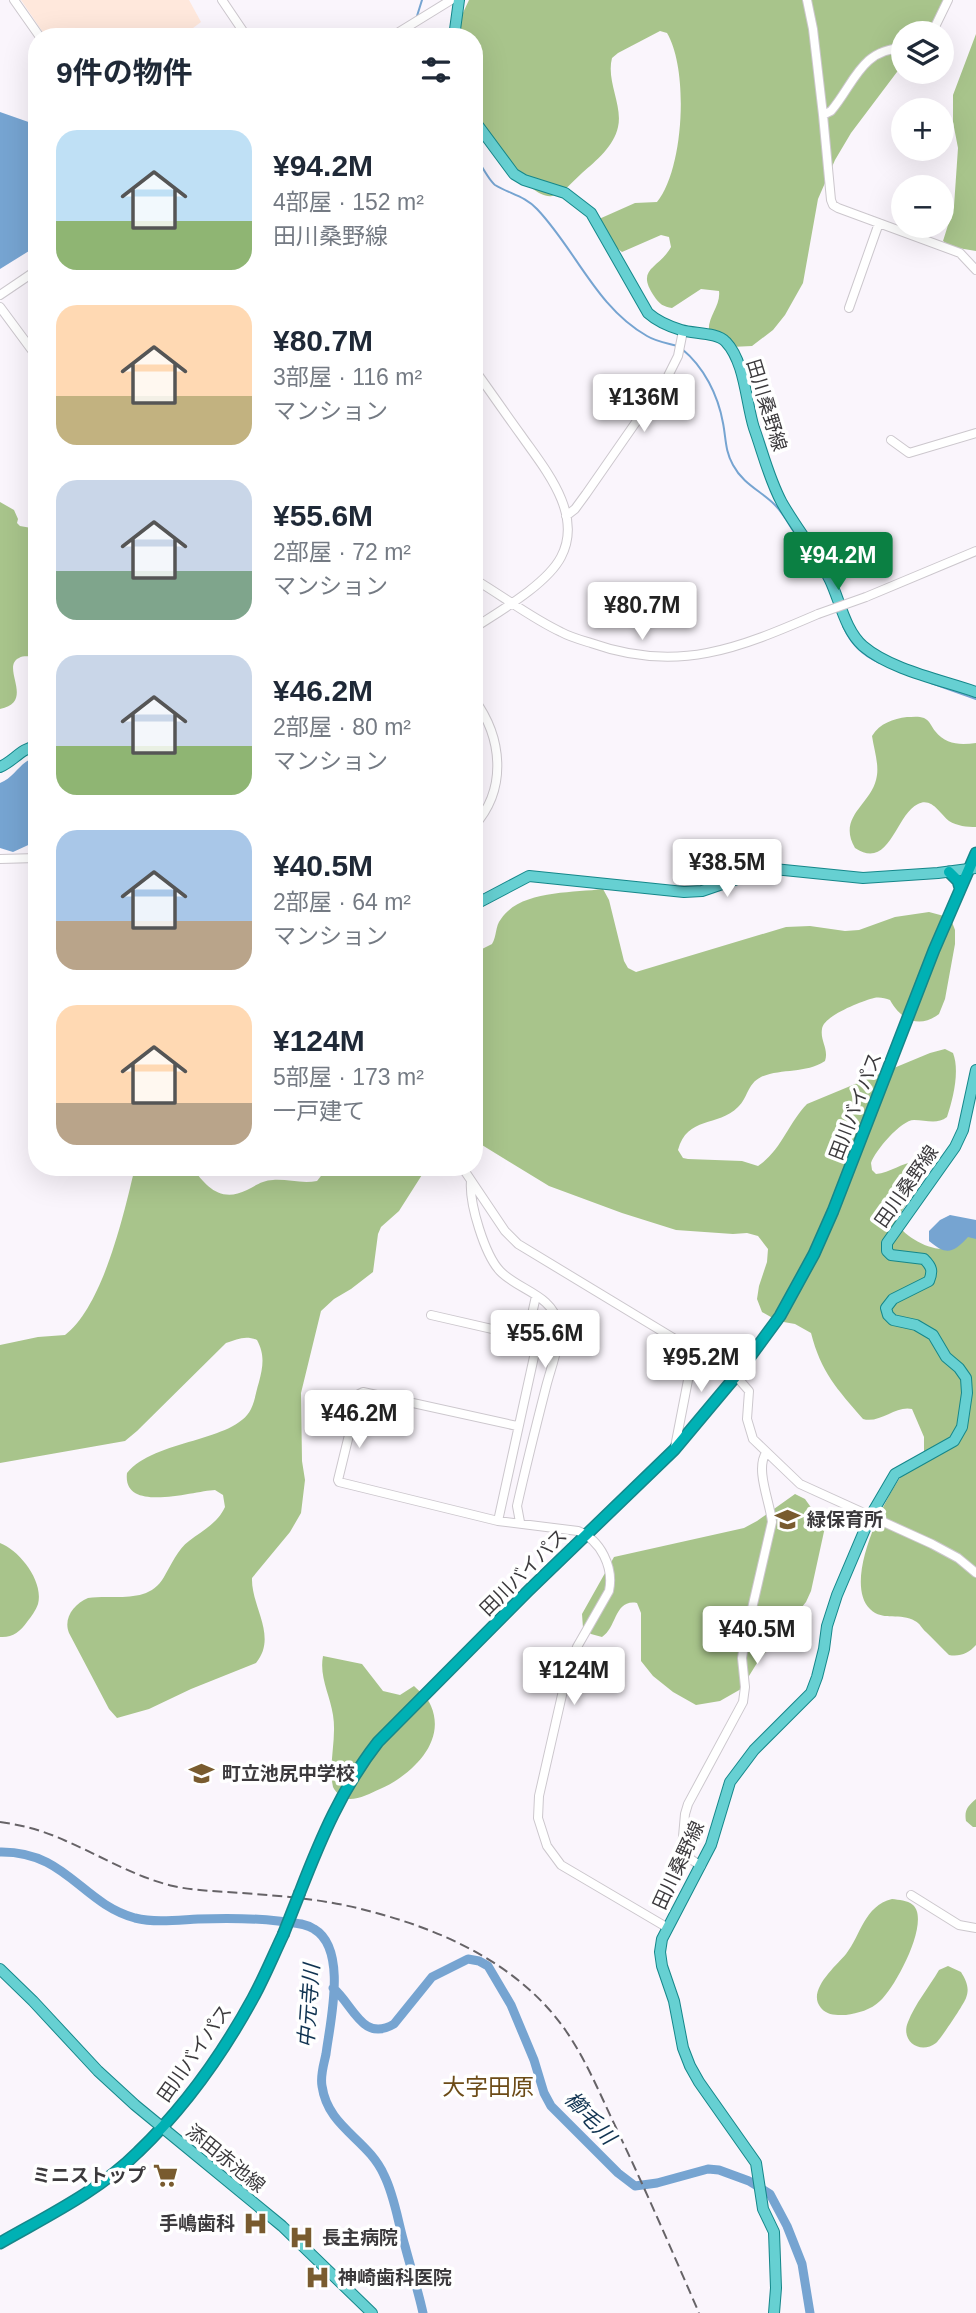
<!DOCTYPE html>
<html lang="ja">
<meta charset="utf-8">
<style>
:root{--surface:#fff;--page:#f2f2f3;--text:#1f2937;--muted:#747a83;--accent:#0b8043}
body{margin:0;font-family:Arial,"Noto Sans JP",sans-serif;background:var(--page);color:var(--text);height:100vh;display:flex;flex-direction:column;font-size:26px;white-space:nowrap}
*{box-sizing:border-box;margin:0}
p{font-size:23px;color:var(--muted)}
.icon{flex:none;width:38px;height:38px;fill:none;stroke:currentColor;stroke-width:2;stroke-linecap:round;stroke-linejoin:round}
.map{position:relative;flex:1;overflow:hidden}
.details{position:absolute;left:28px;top:28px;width:455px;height:1148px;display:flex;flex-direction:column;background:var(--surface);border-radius:28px;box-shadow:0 7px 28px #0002}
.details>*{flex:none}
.tools{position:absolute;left:891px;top:21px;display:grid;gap:14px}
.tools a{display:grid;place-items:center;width:63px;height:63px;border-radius:50%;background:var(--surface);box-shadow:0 7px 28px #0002;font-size:35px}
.price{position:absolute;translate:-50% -60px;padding:0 16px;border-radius:7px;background:#fff;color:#222;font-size:23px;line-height:46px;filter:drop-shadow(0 2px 4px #0008)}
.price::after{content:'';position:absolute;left:50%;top:42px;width:21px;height:16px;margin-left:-10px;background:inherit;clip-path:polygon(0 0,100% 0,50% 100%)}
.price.on{background:var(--accent);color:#fff}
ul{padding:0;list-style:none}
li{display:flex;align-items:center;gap:21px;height:175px;padding:0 28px}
li span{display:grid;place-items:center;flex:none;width:196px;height:140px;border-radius:21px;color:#555}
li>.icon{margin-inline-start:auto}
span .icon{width:84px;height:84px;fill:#fffc;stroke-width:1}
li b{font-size:30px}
h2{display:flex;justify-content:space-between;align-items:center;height:84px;padding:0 28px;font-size:30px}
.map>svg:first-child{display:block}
</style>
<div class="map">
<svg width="976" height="2313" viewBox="0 0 976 2313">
<rect width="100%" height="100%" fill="#faf5fc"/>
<path fill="#ffe8dc" d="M21 0H189L201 22 181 37H46Z"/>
<path fill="#a8c48b" d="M469 0H953L927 33H903V64L851 133 835 160 818 199 803 283 785 315 773 330 752 346 731 347 709 332C707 317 721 306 719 291L701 289 672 308C664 307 659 304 654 296 635 268 659 269 671 247L669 237 661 235 622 252 614 246 599 219 635 203 657 202C684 169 689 70 667 33L660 31 618 53 612 58C606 81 623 105 618 127 614 146 596 161 582 173 574 180 563 194 552 196 531 200 488 141 474 125V37H457L461 17Z
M976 34V251L952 247 943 241 954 206 958 148 953 122V95Z
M0 502 14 510 18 519 17 523 20 526 37 529V657C32 657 24 655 19 658 0 667 36 702 0 709Z
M907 717C912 717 919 716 924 718 930 721 931 726 935 731 946 745 960 745 976 743V827C967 827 957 826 949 821 940 814 932 797 918 804 895 815 890 871 855 848 837 817 870 805 876 780 880 766 874 750 872 736 880 723 893 719 907 717Z
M603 889 609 900 624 961 628 968 636 972 786 927 810 926 845 931 859 930 895 917 929 912 944 916 952 922 955 930V944L945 999 939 1014C919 1029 901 1020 890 1000 885 998 879 997 874 998 862 1001 823 1016 822 1029 820 1041 829 1049 825 1061 805 1074 782 1068 761 1077 747 1084 748 1098 738 1107 718 1127 687 1116 678 1150L683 1158 688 1159 742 1161 758 1166C781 1151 789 1122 807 1104L930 1053 945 1049 953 1053C960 1071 953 1099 947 1117 937 1125 926 1120 914 1120 901 1120 875 1151 871 1163L872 1170 876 1174C892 1173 907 1158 922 1163L925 1171 923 1176 896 1221C901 1235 932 1253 948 1248 957 1245 968 1235 976 1230V1645C969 1653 960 1657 949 1655 941 1647 934 1640 926 1632 922 1629 920 1623 915 1621 901 1612 883 1622 870 1609 842 1582 885 1496 905 1471 911 1464 919 1459 924 1452V1437L912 1409C896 1405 880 1424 863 1419 837 1389 821 1372 811 1333L795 1324 778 1321 762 1312 757 1299 759 1286 767 1262 768 1249 758 1236 747 1233 733 1234 676 1230 622 1213 549 1186 482 1145 474 1144V953L492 944C497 936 495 926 501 919 520 890 572 893 603 889Z
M135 1167H192C206 1187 221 1203 247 1190 255 1186 263 1180 273 1180 288 1179 302 1184 317 1181L328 1167H427L399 1211 381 1227 378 1234 373 1272 351 1289 334 1299 321 1311 301 1393 302 1461 305 1480 301 1513 290 1532 252 1578C251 1607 278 1636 256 1663L191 1689 149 1709 117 1718 109 1709 69 1633C63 1618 74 1604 88 1598 114 1594 148 1605 164 1577 171 1565 178 1549 189 1541 203 1530 217 1524 225 1507L223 1495 215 1490C193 1491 122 1514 127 1473 155 1439 235 1442 251 1409 255 1401 256 1391 259 1382 263 1366 265 1355 257 1340 246 1335 237 1339 226 1343L137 1431 125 1441 0 1463V1345L38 1337 65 1335C103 1306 124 1214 135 1167Z
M795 1494 805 1499 825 1527 811 1591 806 1602 757 1663 741 1689 720 1701 696 1705 673 1692 653 1676 641 1661V1613L637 1603C614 1599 617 1628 602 1637L591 1634 583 1628 582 1614 614 1557 744 1528 757 1521Z
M0 1543C19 1550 44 1581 38 1604 36 1610 31 1617 27 1622 20 1632 12 1638 0 1637Z
M323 1656 362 1664 383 1691 400 1695 414 1686C420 1692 428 1698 431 1706 447 1743 410 1776 380 1789 371 1793 360 1799 350 1799 342 1798 336 1793 333 1787 328 1764 337 1739 333 1715 330 1695 319 1677 323 1656Z
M976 1799V1827H973L966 1821C964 1810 968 1806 976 1799Z
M892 1899C899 1900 907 1900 913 1905 931 1921 895 1988 880 2001 871 2010 858 2013 846 2015 837 2015 828 2016 821 2008 806 1991 836 1966 846 1954 861 1935 864 1906 892 1899Z
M948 1966 961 1972C966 1980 970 1988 966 1998 964 2004 940 2040 936 2043 920 2055 900 2041 908 2022 915 2004 929 1987 939 1970Z"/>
<path fill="#76a4d1" d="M0 112 37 125V246L0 269Z
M37 757V841L13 852 0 848V783C16 777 19 761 37 757Z
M950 1215 976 1220V1239L968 1237C953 1253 947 1256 929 1241V1231L940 1220Z"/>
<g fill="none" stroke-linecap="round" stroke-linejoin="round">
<path stroke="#76a4d1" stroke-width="2" d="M417 16 422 0
M412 37 414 28
M474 154C479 161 489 181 495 185 510 194 525 196 537 209 576 250 596 307 647 336 657 342 667 343 678 346
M682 349C704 367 718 395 723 423 726 438 725 451 733 465 743 484 761 491 775 505 783 513 788 523 794 532
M815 562 826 582
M843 626C851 644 862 655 880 663
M931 683 976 699"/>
<path stroke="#76a4d1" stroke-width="9" d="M0 1852C66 1851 81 1903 135 1918 156 1923 178 1920 198 1919 225 1918 252 1918 278 1921 290 1923 303 1922 314 1929 348 1949 330 2022 326 2054 324 2064 320 2075 322 2086 328 2128 368 2139 384 2175 395 2197 398 2223 405 2246 411 2269 418 2290 423 2313
M333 1988C353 2004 362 2043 394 2024L432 1977 468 1959 479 1961 488 1966 511 2005 534 2060 544 2093 551 2106 618 2173 635 2186 657 2183 708 2169 719 2170 749 2181 770 2194 787 2226 802 2264 810 2313"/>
<defs>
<path id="minor" d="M14 0 40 37
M222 0 247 37
M807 0 813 29 823 115
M932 33 948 0
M391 37 451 0
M903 48C861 49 854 84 831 111L823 115 831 200 833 205 838 208 960 253 976 270
M0 295 37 270
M0 307 37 357
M849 308 879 223
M474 369C490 391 505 413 521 435 544 468 584 514 561 557 547 584 500 611 474 628
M891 440 909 453 976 433
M566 516 575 509 586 494 668 376 678 356 683 331
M474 579C503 596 531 618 561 632 570 637 581 640 591 643 678 674 739 648 818 614
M866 597 976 551
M474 699C502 737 508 788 474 826
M0 859 37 858
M462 1167 505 1231 518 1244 736 1376 749 1391 747 1419 753 1439 800 1484 932 1544 958 1558 976 1573
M471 1181C469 1204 485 1255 500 1271 518 1290 553 1295 558 1324 561 1344 551 1367 546 1387 536 1426 526 1466 517 1506L520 1522
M431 1315 527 1337 537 1343 498 1521
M527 1337 536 1296
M517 1426 363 1392 359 1394 338 1480 339 1482 498 1521 578 1531C601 1540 614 1568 609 1591L577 1647 567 1673 539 1796 538 1818 547 1846 561 1865 668 1928
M675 1447 689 1375 678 1341
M701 1866 683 1854 682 1848 685 1814 688 1804 743 1702 745 1687 742 1658 745 1639 772 1522C770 1502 755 1469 766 1453
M911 1895 959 1925 976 1928"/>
<path id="major" d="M454 37 459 0
M474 120 514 174 524 180 565 193 591 213 648 313C658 322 668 326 681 330 694 334 717 332 726 342 745 362 746 403 754 428 763 453 769 479 782 503 797 529 816 552 830 580 840 601 845 630 863 646 891 670 942 680 976 692
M0 767C14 761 21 748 37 746
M474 905 529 876 684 892 702 891 740 878 754 871 774 869 863 878 938 873 976 868
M0 1969 33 2001 98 2071 135 2105 282 2226 372 2313
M774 2313 776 2288 774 2232 763 2209 756 2163 699 2082 690 2066 683 2048 674 2001 662 1966 660 1952 662 1939 711 1845 730 1782 754 1750 811 1693 817 1677 824 1649 827 1626 837 1595 871 1515 895 1474 954 1441 962 1427 967 1393 966 1378 959 1368 946 1357 933 1335 916 1325 893 1320 888 1315 886 1308 893 1299 929 1281C933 1271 932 1267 924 1259L891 1255 887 1251V1243L955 1147 963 1130 976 1070"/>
<path id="highway" d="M949 872 958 881 960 888
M300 1892C321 1838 342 1788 378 1742L528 1591 674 1450 736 1376 780 1316 814 1254 833 1211 934 950 976 853
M0 2243C47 2216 99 2191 138 2152 183 2109 223 2053 253 1998 264 1978 273 1956 283 1935"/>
</defs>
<use href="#minor" stroke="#ccc7cd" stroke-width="10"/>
<use href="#major" stroke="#15878a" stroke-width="12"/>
<use href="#highway" stroke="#15878a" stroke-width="13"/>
<use href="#minor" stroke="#fff" stroke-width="8"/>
<use href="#major" stroke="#66d0d2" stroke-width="10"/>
<use href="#highway" stroke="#00b1b4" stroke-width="10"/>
<path stroke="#666367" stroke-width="2" stroke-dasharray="10 5" stroke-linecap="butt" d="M0 1822C22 1825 45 1831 66 1841 101 1856 135 1877 173 1886 195 1891 218 1891 241 1893 282 1896 322 1899 361 1909 439 1928 519 1963 566 2031 588 2063 602 2099 619 2134 647 2193 673 2253 699 2313"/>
<defs>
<path id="minor-bridge" d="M818 614 866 597"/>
<path id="highway-bridge" d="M283 1935 300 1892"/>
</defs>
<use href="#minor-bridge" stroke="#ccc7cd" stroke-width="10" stroke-linecap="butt"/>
<use href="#highway-bridge" stroke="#15878a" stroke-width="13" stroke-linecap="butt"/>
<use href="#minor-bridge" stroke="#fff" stroke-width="8"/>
<use href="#highway-bridge" stroke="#00b1b4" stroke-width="10"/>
</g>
<defs>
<symbol id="school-bare" viewBox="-9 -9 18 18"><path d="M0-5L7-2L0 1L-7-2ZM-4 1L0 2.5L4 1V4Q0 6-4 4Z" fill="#795b2f" stroke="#fff" stroke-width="2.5" paint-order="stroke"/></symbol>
<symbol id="supermarket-bare" viewBox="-9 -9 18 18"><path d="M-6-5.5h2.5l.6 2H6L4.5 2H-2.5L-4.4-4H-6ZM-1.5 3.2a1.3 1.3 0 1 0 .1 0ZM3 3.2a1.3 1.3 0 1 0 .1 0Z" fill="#795b2f" stroke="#fff" stroke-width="2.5" paint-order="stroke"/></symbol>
<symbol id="hospital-bare" viewBox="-9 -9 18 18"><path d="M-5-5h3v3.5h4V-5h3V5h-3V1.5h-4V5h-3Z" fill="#795b2f" stroke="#fff" stroke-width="2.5" paint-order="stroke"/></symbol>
</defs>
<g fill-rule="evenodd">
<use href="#school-bare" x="770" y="1502" width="35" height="35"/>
<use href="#school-bare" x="184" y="1756" width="35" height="35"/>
<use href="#supermarket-bare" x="148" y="2158" width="35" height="35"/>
<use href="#hospital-bare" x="238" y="2206" width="35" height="35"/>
<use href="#hospital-bare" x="284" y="2220" width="35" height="35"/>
<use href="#hospital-bare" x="300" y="2260" width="35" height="35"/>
</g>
<g text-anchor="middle" stroke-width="7" stroke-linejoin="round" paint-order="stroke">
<g font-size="19" fill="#3c3a3d" stroke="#fff">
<text transform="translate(767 405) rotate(73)" y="7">田川桑野線</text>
<text transform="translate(855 1106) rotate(-69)" y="7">田川バイパス</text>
<text transform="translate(906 1186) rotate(-55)" y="7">田川桑野線</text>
<text transform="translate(523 1572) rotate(-45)" y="7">田川バイパス</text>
<text transform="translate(678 1865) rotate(-65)" y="7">田川桑野線</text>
<text transform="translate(194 2053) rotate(-55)" y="7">田川バイパス</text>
<text transform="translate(226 2158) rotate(39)" y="7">添田赤池線</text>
</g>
<g font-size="19" font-weight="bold" fill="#3c3a3d" stroke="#fff" text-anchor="start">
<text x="807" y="1526">緑保育所</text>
<text x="222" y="1780">町立池尻中学校</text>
<text x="146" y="2182" text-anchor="end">ミニストップ</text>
<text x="235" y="2230" text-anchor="end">手嶋歯科</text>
<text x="322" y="2244">長主病院</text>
<text x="338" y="2284">神崎歯科医院</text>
</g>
<g font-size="21" font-style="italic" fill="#103351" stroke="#fff">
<text transform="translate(309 2006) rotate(-86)" y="7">中元寺川</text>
<text transform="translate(590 2118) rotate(47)" y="7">櫛毛川</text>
</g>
<g font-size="23" fill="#6c4b17" stroke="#fff">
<text x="488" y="2095">大字田原</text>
</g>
</g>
</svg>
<div class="tools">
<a><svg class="icon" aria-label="layers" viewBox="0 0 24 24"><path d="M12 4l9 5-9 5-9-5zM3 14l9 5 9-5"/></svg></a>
<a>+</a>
<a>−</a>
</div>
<b class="price" style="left:644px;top:434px">¥136M</b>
<b class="price on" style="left:838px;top:592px">¥94.2M</b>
<b class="price" style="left:642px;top:642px">¥80.7M</b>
<b class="price" style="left:727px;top:899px">¥38.5M</b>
<b class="price" style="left:545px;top:1370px">¥55.6M</b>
<b class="price" style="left:701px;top:1394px">¥95.2M</b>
<b class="price" style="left:359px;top:1450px">¥46.2M</b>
<b class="price" style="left:757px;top:1666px">¥40.5M</b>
<b class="price" style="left:574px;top:1707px">¥124M</b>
<section class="details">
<h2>9件の物件<svg class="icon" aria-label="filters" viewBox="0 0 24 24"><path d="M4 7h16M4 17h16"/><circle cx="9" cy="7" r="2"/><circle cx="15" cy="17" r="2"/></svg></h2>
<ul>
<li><span style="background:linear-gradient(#bfe0f5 65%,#8fb573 0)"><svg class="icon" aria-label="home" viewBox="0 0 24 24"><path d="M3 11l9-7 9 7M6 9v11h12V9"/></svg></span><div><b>¥94.2M</b><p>4部屋 · 152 m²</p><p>田川桑野線</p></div></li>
<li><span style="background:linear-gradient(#ffd9b3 65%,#c2b280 0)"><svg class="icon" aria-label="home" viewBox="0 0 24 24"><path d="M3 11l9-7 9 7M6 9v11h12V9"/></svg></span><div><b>¥80.7M</b><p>3部屋 · 116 m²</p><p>マンション</p></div></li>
<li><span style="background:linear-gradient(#c9d6e8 65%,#7fa58c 0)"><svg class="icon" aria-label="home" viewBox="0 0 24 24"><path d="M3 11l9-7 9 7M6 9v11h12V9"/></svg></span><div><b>¥55.6M</b><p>2部屋 · 72 m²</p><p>マンション</p></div></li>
<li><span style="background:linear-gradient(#c9d6e8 65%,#8fb573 0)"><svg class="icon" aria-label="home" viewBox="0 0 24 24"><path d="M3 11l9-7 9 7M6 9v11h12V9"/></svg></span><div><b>¥46.2M</b><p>2部屋 · 80 m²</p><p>マンション</p></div></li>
<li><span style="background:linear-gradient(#a9c7e8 65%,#b9a48a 0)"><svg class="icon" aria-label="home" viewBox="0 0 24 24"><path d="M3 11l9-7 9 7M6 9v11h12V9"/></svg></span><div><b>¥40.5M</b><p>2部屋 · 64 m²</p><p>マンション</p></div></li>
<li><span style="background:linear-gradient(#ffd9b3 70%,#b9a48a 0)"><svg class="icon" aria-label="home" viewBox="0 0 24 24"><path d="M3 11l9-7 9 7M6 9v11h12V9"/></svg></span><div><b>¥124M</b><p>5部屋 · 173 m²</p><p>一戸建て</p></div></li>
</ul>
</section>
</div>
